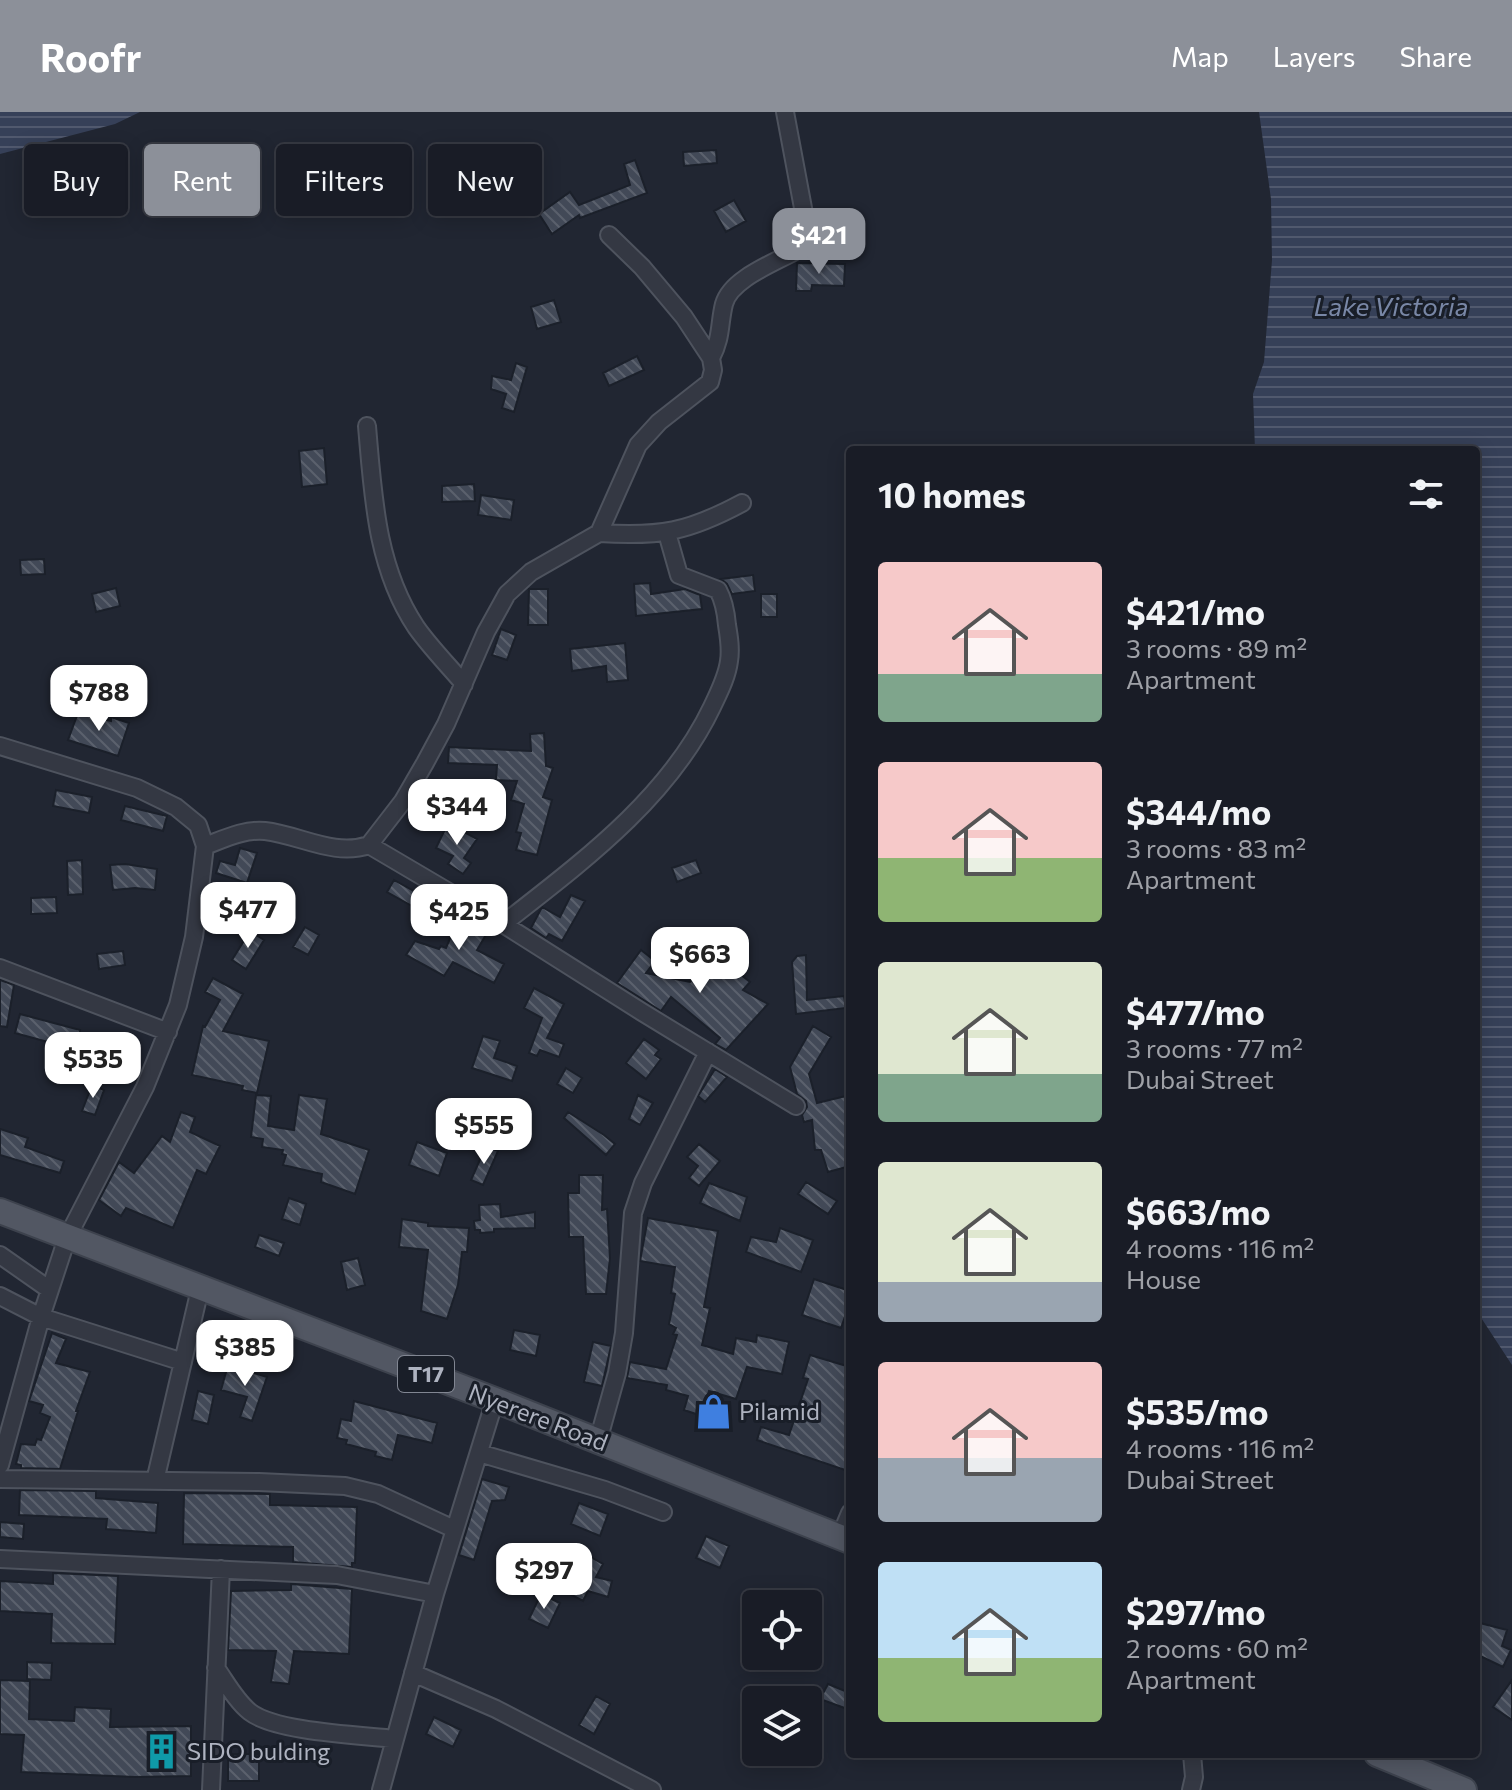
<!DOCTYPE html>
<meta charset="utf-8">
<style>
:root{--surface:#191c26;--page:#262932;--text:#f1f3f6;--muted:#9fa1a7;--line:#373a43;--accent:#8c9099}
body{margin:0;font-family:Commissioner,sans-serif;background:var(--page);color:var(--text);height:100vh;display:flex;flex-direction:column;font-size:30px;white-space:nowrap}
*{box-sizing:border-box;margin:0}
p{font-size:26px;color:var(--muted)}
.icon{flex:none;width:44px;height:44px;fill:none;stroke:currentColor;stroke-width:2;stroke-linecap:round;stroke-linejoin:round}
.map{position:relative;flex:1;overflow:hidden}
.details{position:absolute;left:846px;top:334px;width:634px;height:1312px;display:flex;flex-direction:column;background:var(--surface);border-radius:8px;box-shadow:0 4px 20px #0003,0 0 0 2px var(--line)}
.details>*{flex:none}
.hud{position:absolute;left:24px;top:32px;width:702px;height:72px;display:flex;gap:16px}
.buttons{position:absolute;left:742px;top:1478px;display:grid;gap:16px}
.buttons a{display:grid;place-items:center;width:80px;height:80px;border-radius:8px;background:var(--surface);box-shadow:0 4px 20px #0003,0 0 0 2px var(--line);font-size:40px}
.price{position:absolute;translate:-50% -68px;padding:0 18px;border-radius:16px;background:#fff;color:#222;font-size:26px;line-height:52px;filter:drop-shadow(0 2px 4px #0008)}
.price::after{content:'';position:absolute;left:50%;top:48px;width:24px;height:18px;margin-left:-12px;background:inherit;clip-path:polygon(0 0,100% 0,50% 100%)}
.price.current{background:var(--accent);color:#fff}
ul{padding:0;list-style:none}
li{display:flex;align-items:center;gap:24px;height:200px;padding:0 32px}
li span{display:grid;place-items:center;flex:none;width:224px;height:160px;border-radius:8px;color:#555}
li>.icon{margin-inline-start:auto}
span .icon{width:96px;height:96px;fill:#fffc;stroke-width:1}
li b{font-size:34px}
h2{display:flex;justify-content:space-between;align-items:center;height:96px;padding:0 32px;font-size:34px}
.pill{padding:0 28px;border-radius:8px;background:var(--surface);box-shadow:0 4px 20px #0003,0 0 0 2px var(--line);font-size:28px;line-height:72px}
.pill.current{background:var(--accent);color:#fff}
header{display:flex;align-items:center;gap:48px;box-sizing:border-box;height:112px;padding:0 40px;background:var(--accent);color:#fff}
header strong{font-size:38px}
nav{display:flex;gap:44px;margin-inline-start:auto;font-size:28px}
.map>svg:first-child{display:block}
</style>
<header>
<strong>Roofr</strong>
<nav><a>Map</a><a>Layers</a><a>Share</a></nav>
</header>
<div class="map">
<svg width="1512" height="1678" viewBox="0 0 1512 1678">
<defs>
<pattern id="water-rules" width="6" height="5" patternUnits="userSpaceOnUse" patternTransform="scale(2)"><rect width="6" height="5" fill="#364058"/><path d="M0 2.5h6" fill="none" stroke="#51596e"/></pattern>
<pattern id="building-back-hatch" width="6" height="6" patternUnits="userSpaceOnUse" patternTransform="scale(2)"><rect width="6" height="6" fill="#424957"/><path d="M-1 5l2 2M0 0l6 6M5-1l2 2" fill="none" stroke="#5b616d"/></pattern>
</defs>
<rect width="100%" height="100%" fill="#212632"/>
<path fill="url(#water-rules)" d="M0 0H140L115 12 0 42Z
M1259 0H1512V1253L1476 1198V338H1255L1253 282 1264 250 1272 148 1271 87Z"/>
<path fill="url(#building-back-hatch)" stroke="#1b202a" stroke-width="2" d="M716 38 717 51 684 54 683 40Z
M635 48 647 81 580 106 579 103 552 122 539 102 570 80 579 93 630 73 624 52Z
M734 88 746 109 726 120 714 99Z
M797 151 845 152 844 174 812 173 811 179H796Z
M554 188 561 210 537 217 531 195Z
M637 244 644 258 609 274 603 261Z
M516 251 527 255 514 300 502 296 506 282 491 277 492 264 511 268Z
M324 336 327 372 302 375 299 339Z
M474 372 475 389 442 390V374Z
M481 383 514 388 511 408 478 403Z
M44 447 45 462 21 463 20 448Z
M753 463 755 479 732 482 727 472 721 467Z
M650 471 651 482 685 477 700 483 702 497 636 504 634 472Z
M116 476 120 494 96 500 92 482Z
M529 477H548V513H528Z
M761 482H777V505H761Z
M501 517 516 523 507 548 492 543Z
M625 531 628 568 607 570 606 554 572 559 570 537Z
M78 601 111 609V605L129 611 118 644 68 628Z
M544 621 546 654 553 656 543 685 552 688 537 743 516 738 521 721 516 720 524 692 511 688 517 669 496 668 497 653 448 651 449 635 531 639 530 622Z
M56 678 92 685 89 701 53 694Z
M125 694 167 704 163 719 121 708Z
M448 711 477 727 464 746 471 751 463 762 448 752 453 744 436 736Z
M240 736 257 741 247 771 216 761 220 749 235 753Z
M82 748 83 782 68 783 67 749Z
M696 748 701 761 677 770 672 756Z
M125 752 157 757 155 778 135 776 113 778 110 753Z
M394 768 419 782 412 794 387 780Z
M571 783 585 789 562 829 549 822 546 826 531 816 542 795 560 805Z
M56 785 57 801 31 802V786Z
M465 802 477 810 475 813 487 821 477 838 504 852 494 871 453 850 444 864 406 843 415 829 439 837 441 834 446 836 454 817Z
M305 815 319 823 308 843 293 835Z
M250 819 264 828 246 857 232 848Z
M641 838 655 849 646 861 690 870 713 841 750 870 743 878 768 892 726 938 715 932 720 926 671 885 661 899 617 871Z
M123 839 125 853 99 857 97 842Z
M806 843 807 888 844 884 846 896 796 902 792 850 797 844Z
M213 866 243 882 223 919 269 929 257 981 242 978 243 974 192 963 203 914 205 915 220 888 205 880Z
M0 868 14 873 7 915 0 914Z
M534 876 564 892 547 926 564 932 559 945 540 938 537 944 529 941 542 906 524 896Z
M20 902 80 918 77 938 15 921Z
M813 914 831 925 809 962 817 991 850 983V1054L828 1060 821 1038H815L812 1008 804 1010 802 1003 807 995 806 989 797 982 790 955Z
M483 924 500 929 494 946 517 954 512 969 472 956Z
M644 927 659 938 655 943 661 947 646 967 626 951Z
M566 956 582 966 573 981 557 972Z
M715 957 727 965 705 990 698 984Z
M92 973 104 978 95 1003 82 999Z
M256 983 271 984 268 1014 294 1018 299 983 327 987 321 1022 369 1038 355 1082 321 1070 322 1062 283 1053 286 1043 282 1042 283 1038 262 1035 263 1027 251 1025Z
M638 983 653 991 640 1013 629 1007Z
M464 993 501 1005 493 1030 456 1018Z
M181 1000 195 1005 190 1020 220 1034 206 1062 197 1058 173 1116 126 1096 121 1104 99 1088 119 1050 134 1061 162 1024 170 1030Z
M568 1000 604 1023 615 1032 606 1043 564 1006Z
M0 1017 28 1026 25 1035 64 1049 60 1061 0 1043Z
M417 1030 447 1041 439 1064 409 1053Z
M699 1032 720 1049 699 1074 689 1066 698 1054 687 1045Z
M486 1034 498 1039 483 1073 471 1068Z
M579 1063H603L602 1098 607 1097 610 1146 606 1182H586L583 1125H569L568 1081H579Z
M806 1070 837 1089 828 1102 798 1082Z
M709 1071 747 1085 740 1109 700 1091Z
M289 1086 306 1092 300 1113 282 1107Z
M500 1092 501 1105 535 1100V1116L494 1117V1120L480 1121V1118H475L474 1109 480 1108 479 1093Z
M648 1106 718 1119 704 1195 710 1196 702 1233 733 1242 736 1226 756 1230 757 1223 789 1230 782 1262 747 1255 736 1287 709 1279 702 1304 684 1298 688 1284 666 1278 667 1273 627 1266 630 1250 666 1257 677 1223 673 1222 676 1216 669 1212 675 1182 671 1181 675 1155 640 1149Z
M402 1107 428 1111V1114L469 1116 467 1140H462L458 1173 447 1207 421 1199 428 1138 399 1135Z
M780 1116 813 1128 801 1160 746 1140 751 1125 776 1130Z
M259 1123 284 1131 279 1144 255 1135Z
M358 1146 365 1173 347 1178 341 1150Z
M814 1167 850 1179V1190L841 1216 802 1203Z
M514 1218 540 1223 536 1244 510 1238Z
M52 1221 66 1227 56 1251 90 1260 76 1299H78L60 1357 21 1356V1353L16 1352 21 1332 35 1333 37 1327 41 1328 50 1305 40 1301 43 1293 29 1289Z
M593 1230 611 1234 602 1274 584 1270Z
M810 1243 850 1255V1342L845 1358 757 1328 761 1315 789 1323 808 1267 803 1266Z
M228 1253 267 1265 252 1309 240 1305 247 1285 221 1278Z
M198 1279 214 1283 208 1312 192 1308Z
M354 1289 437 1311 432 1331 398 1323 392 1348 375 1344 376 1340 346 1332 347 1328 337 1326 341 1307 351 1309Z
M482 1367 509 1375 505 1388 492 1389 474 1448 459 1443Z
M20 1378 96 1379V1386L158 1391 156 1421 106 1417 107 1407 19 1403Z
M184 1381 270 1382V1393L357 1395 355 1451H352V1455L293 1450V1435L183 1432Z
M579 1391 608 1402 600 1424 571 1412Z
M0 1410 24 1412 23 1427 0 1425Z
M706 1424 729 1434 720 1456 696 1446Z
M587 1443 603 1452 596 1465 612 1469 608 1485 588 1479 583 1489 566 1480Z
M53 1461 118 1464 115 1532 51 1531 52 1502 0 1499V1469L53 1472Z
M291 1472 352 1477 349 1542 294 1539 289 1572 271 1570 276 1539 228 1538 231 1479 291 1478Z
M541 1482 560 1491 548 1516 529 1507Z
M1476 1510 1507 1518 1502 1534 1511 1538 1503 1555 1476 1542Z
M27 1550 52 1551 51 1568 27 1567Z
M0 1568 30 1569 29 1607 74 1609 75 1595 111 1597 110 1615 191 1614V1664L135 1665 21 1660 24 1623 0 1622Z
M1512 1568V1608L1493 1595Z
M828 1572 850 1581V1598L820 1587Z
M596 1584 610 1592 594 1622 579 1613Z
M434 1605 461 1618 453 1635 426 1622Z
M228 1642H259V1669H228Z"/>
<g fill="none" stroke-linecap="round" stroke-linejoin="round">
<defs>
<path id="minor" d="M711 246C722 225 719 212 724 192 731 166 777 150 799 137L806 127V112L785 0
M367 314C373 383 376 455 416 515 430 535 448 553 464 572
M599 421C660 425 688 420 742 391
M0 634 137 676 176 695 198 713 205 734 194 825 178 893 145 975 67 1126 41 1205 0 1353
M369 733 503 812 642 900 796 994
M205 734C224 727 244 717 265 719 300 723 334 745 369 733L403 689 425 651 446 612 486 520 507 482 531 460 599 421 638 333 659 310 710 270 713 258 711 246 684 205 642 155 609 123
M503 812C582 750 668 687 712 595 719 580 727 565 729 549 731 537 729 525 727 513 726 501 724 489 718 478L679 463 667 421
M0 856 168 920
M0 1143 50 1178
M0 1184 41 1205 183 1250
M598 1329 617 1261 624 1221 633 1101 643 1071 708 940
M479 1341 605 1378 663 1400
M0 1367 259 1370 345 1374 378 1382 454 1417
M155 1369 200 1177
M840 1425 850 1401
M0 1447 337 1463 435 1482
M216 1556C226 1570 236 1589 250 1600 276 1620 360 1623 395 1627
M413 1561 496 1597 652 1678
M211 1678 221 1457
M381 1678 435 1482 495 1288
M1191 1678 1194 1665 1192 1642"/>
<path id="primary" d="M0 1099 495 1288 850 1429
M1377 1642 1464 1678"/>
</defs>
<use href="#minor" stroke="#4e535e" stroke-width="20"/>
<use href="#primary" stroke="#3d424d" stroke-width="28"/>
<use href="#minor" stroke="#343843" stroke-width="16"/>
<use href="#primary" stroke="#525763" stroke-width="24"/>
</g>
<defs>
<symbol id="shop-bare" viewBox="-9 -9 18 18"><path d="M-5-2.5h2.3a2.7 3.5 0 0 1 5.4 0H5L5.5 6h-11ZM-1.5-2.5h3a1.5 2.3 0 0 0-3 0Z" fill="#3f7fe0" stroke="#191e28" stroke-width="2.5" paint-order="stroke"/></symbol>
<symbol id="building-bare" viewBox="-9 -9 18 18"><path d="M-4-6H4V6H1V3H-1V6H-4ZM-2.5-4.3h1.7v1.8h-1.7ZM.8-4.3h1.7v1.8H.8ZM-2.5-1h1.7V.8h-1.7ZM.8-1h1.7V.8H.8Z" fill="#0f9aa8" stroke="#191e28" stroke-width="2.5" paint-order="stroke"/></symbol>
</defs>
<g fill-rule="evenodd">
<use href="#shop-bare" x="688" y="1274" width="51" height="51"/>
<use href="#building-bare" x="136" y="1614" width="51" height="51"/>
</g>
<g text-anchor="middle" stroke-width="6" stroke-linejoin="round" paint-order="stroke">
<rect fill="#191e28" stroke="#818692" stroke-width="2" x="398" y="1244" width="56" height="36" rx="6"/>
<g font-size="22" font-weight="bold" fill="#aeb3c0">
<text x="426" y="1270">T17</text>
</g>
<g font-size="24" fill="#aeb3c0" stroke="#191e28" text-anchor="start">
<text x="739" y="1308">Pilamid</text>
<text x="187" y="1648">SIDO bulding</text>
</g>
<g font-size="24" fill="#aeb3c0" stroke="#191e28">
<text transform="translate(538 1306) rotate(21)" y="8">Nyerere Road</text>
</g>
<g font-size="26" font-style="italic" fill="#7987a6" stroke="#191e28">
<text x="1391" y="204">Lake Victoria</text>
</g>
</g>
</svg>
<div class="buttons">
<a><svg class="icon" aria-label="locate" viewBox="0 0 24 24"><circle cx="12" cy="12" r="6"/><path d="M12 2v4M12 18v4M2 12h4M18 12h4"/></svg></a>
<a><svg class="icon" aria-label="layers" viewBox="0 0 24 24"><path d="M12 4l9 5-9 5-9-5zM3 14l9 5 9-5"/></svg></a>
</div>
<b class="price current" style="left:819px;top:164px">$421</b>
<b class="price" style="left:99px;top:621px">$788</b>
<b class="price" style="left:457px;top:735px">$344</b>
<b class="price" style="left:248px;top:838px">$477</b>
<b class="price" style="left:459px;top:840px">$425</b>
<b class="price" style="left:700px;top:883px">$663</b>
<b class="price" style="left:93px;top:988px">$535</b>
<b class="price" style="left:484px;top:1054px">$555</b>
<b class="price" style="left:245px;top:1276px">$385</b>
<b class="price" style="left:544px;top:1499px">$297</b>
<div class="hud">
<a class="pill">Buy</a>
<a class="pill current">Rent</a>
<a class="pill">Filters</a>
<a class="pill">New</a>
</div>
<section class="details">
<h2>10 homes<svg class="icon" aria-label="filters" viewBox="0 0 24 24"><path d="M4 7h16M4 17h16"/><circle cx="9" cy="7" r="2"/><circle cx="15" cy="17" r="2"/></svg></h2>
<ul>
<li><span style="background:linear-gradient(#f6c9c9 70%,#7fa58c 0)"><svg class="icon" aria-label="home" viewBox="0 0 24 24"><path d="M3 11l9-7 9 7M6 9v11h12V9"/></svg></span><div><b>$421/mo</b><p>3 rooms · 89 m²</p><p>Apartment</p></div></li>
<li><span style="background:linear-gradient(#f6c9c9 60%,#8fb573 0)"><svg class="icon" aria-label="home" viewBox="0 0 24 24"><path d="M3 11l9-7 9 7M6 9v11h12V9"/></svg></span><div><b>$344/mo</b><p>3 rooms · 83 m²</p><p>Apartment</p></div></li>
<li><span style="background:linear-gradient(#dfe7d0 70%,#7fa58c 0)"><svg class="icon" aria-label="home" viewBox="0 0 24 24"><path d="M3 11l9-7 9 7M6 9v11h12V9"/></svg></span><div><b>$477/mo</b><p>3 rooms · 77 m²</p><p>Dubai Street</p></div></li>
<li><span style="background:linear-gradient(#dfe7d0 75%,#9aa5b1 0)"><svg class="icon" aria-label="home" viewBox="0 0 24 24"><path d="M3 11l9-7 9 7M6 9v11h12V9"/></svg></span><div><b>$663/mo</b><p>4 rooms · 116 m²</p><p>House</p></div></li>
<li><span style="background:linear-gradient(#f6c9c9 60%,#9aa5b1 0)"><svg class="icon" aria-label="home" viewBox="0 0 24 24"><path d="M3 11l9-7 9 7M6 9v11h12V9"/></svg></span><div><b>$535/mo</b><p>4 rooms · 116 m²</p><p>Dubai Street</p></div></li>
<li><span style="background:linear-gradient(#bfe0f5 60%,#8fb573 0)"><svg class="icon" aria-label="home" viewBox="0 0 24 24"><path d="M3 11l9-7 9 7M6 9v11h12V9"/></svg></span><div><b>$297/mo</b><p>2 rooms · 60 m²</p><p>Apartment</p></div></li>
</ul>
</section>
</div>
